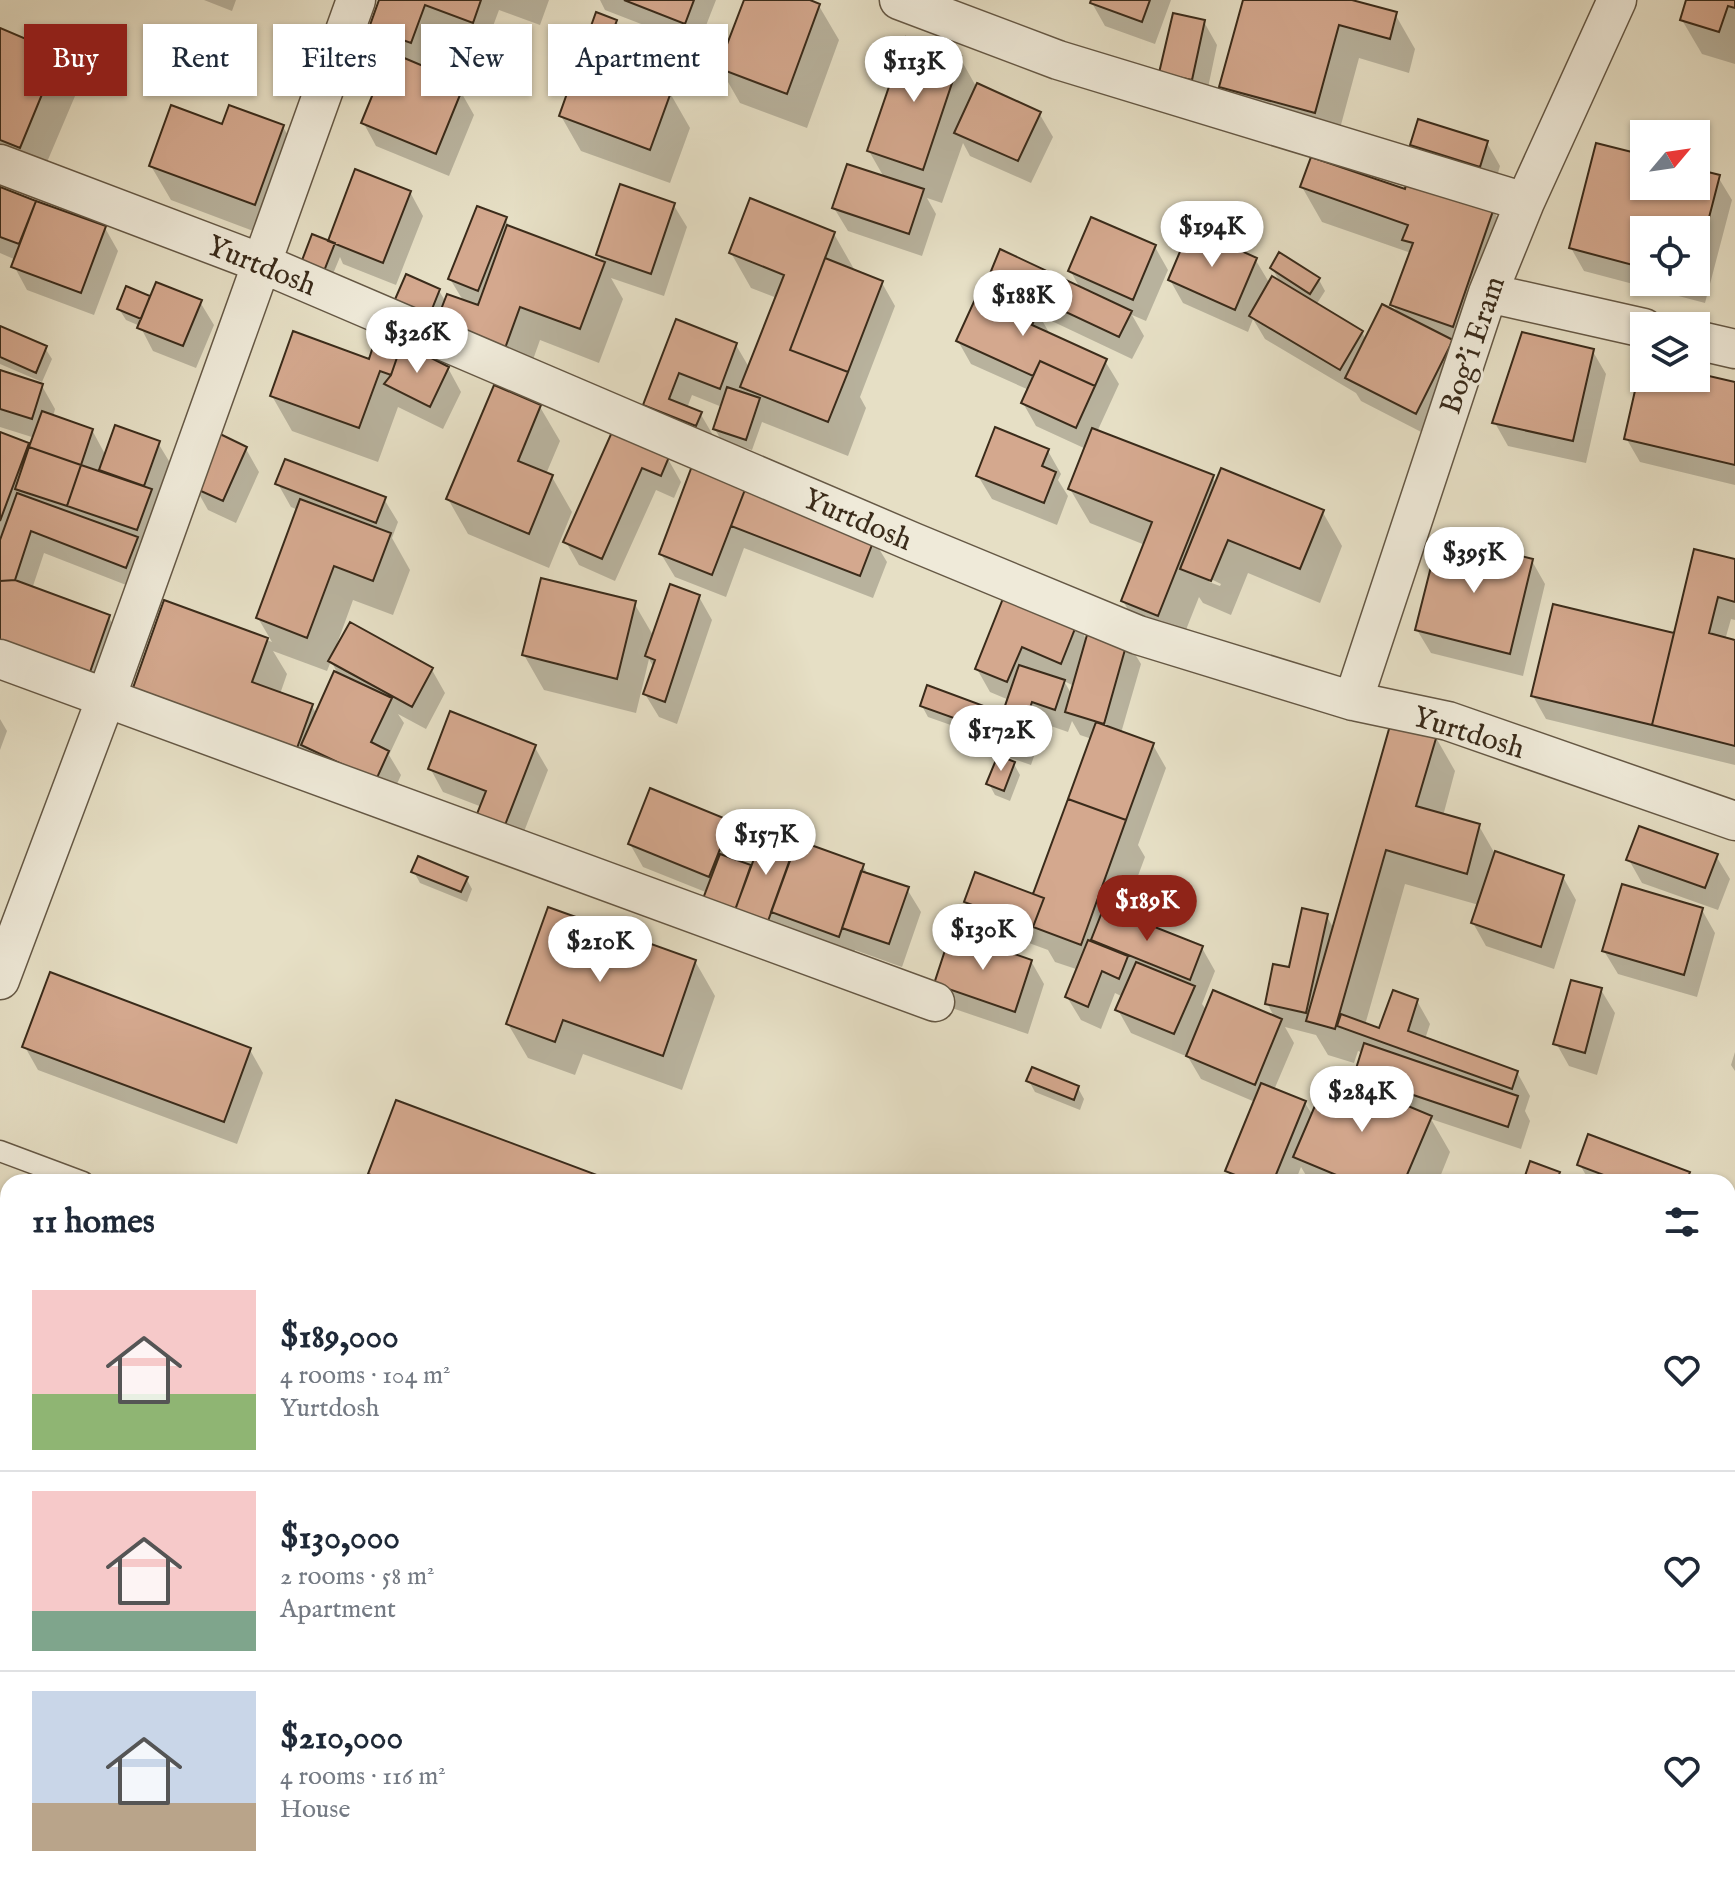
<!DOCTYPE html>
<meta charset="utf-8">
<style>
:root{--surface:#fff;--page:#f6f6f7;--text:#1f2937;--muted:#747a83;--line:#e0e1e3;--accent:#8f2418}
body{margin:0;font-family:"IM FELL English",serif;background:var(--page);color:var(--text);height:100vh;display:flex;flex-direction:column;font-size:30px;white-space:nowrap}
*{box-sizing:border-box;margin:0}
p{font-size:26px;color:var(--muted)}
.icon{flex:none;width:44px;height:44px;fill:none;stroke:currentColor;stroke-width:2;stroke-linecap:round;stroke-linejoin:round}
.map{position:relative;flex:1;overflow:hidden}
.details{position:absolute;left:0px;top:1174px;width:1736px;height:712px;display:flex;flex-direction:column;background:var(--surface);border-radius:24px 24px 0 0;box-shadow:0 2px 6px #0004}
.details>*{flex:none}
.hud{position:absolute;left:24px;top:24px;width:800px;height:72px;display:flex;gap:16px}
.needle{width:52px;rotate:61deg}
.buttons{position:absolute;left:1630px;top:120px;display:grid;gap:16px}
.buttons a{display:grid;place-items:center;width:80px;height:80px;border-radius:0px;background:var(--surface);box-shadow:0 2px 6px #0004;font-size:40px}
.price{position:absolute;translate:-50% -68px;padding:0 18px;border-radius:28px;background:#fff;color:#222;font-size:26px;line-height:52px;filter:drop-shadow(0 2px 4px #0008)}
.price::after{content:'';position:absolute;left:50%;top:48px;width:24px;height:18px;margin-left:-12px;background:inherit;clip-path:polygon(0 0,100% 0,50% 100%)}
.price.selected{background:var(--accent);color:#fff}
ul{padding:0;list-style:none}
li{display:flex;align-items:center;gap:24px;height:200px;padding:0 32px}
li+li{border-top:2px solid var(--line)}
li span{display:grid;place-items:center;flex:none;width:224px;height:160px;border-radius:0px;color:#555}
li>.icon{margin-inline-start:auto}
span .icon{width:96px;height:96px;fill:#fffc;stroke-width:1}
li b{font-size:34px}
h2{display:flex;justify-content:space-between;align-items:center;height:96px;padding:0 32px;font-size:34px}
.pill{padding:0 28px;border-radius:0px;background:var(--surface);box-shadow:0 2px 6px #0004;font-size:28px;line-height:72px}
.pill.selected{background:var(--accent);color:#fff}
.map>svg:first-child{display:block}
</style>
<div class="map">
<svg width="1735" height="1886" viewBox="0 0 1735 1886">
<rect width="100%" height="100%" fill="#e6dfc5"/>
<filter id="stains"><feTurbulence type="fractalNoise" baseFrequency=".0025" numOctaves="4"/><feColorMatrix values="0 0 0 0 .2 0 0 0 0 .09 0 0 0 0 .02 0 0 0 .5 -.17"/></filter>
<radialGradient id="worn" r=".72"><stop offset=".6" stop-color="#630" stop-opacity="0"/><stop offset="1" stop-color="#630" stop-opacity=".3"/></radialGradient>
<path fill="#0003" fill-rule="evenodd" d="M204 0H236L232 11Z
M382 0H549L540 25 499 10 486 45 438 27 423 68 432 80 461 92 474 115 449 176 376 146 363 122 391 53 385 51 372 28Z
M600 0H716L698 46 605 10Z
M746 0H804L819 6 839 40 807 128 740 103 720 68Z
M1093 0H1171L1155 44 1105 26 1092 3Z
M1246 0H1345L1395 14 1415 49 1409 73 1359 58 1335 147 1242 122 1222 87Z
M1688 0H1735V64L1702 54 1682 20Z
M616 21 636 56 628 78 670 93 690 128 670 183 581 151 561 116Z
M1204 22 1217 45 1205 102 1175 96Z
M0 30 58 54 78 89 39 181 0 165Z
M960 58 977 88 1039 113 1053 137 1031 183 970 156 963 143 942 203 927 198 936 214 922 256 848 231 834 208 885 179 869 151Z
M223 127H283L303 161 275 239 171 200 151 166Z
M1487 143 1500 166 1493 190 1425 168 1412 145Z
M1644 157V186H1696V171L1718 177 1732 200 1705 303 1584 271 1571 248ZM1644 230H1696V282H1644Z
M1302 187 1406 192 1493 210 1513 245 1429 436 1361 401 1356 393 1265 339 1253 319 1248 332 1183 303 1170 280 1255 259 1270 284H1281L1272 268 1319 280 1325 291 1316 305 1362 332 1366 340 1398 314 1393 305 1411 253 1322 222Z
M0 188 105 228 118 251 94 315 27 290 14 266 16 260 0 253Z
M410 192 423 216 396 285 343 264 340 257 330 281 310 273 329 243Z
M673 204 687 227 664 296 611 278 623 299 599 363 540 340 524 385 402 315 439 291 446 302H464L450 279 505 219 511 229 604 264 598 255Z
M834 234 854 269 853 272 882 283 895 306 860 397 866 408 848 456 762 422 752 450 721 440 715 429 722 407 692 395 687 408 700 413 714 437 658 428 645 405 677 321 736 345 750 369 777 298 751 288 731 253Z
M1155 247 1168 270 1146 321 1132 315 1144 336 1132 359 1039 315 1051 336 1105 361 1119 384 1097 432 1212 477 1217 484 1322 511 1342 546 1320 603 1248 573 1231 615 1203 603 1199 597 1178 650 1143 636 1123 601 1145 545 1090 523 1070 489 1086 449 1036 426 1023 403 1029 390 971 364 958 341 1003 296 991 276 1081 290 1070 270ZM1209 578 1221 584 1220 586 1209 582Z
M149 297 150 300 200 302 214 325 196 368 153 351 140 326 126 320 119 309Z
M0 329 45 348 52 359 42 382 0 364Z
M1592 350 1606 374 1586 463 1508 446 1495 423Z
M370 361 448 368 461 392 443 429 398 407 378 462 292 431 272 396Z
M1644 362V378H1696V375L1735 384V485L1640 462 1626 438Z
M0 372 42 386 55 409 53 417 92 430 106 456 158 443 172 466 139 590 44 553 32 589 108 616 128 651 109 705 0 666V434L28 445 31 449 35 438 0 427Z
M540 407 560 441 546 474 552 477 572 512 549 568 468 534 448 499Z
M613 434 668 459 681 482 674 498 656 490 615 581 579 565 566 542Z
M246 449 259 472 236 523 208 510 195 487Z
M1048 451 1061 474 1058 480 1068 496 1057 525 992 499 978 476Z
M694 469 873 539 887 562 873 598 744 548 726 597 675 577 661 554Z
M278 484 384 499 398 522 392 538 410 570 393 615 353 600 337 644 432 670 445 693 426 729 398 714 404 723 389 755 401 775 389 802 317 782 166 603 272 642 258 618 298 510 291 507ZM273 651 327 671 331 661 339 676 317 715 312 706 280 694 287 674Z
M1532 561 1545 584 1523 676 1431 653 1417 630Z
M1735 561V620L1731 619 1725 640 1735 642V765L1546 719 1533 696 1675 635Z
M1008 594 1077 623 1087 641H1127L1141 664 1121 733 1153 745 1166 768 1138 845 1145 857 1123 916 1202 948 1215 971 1202 1004 1207 1011 1275 1018 1267 1003 1326 915 1334 929 1435 736 1455 771 1443 816 1479 826 1495 854 1563 877 1576 900 1554 969 1486 946 1473 923 1479 905 1405 884 1365 1025 1380 1031 1417 1001 1430 1024 1425 1039 1517 1072 1530 1096 1525 1111 1530 1121 1521 1149 1431 1119 1450 1152 1438 1182H1310L1301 1167 1295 1182H1234L1228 1171 1255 1102 1201 1079 1188 1057 1131 1033 1118 1010 1123 997 1115 993 1101 1029 1081 1020 1067 997 1079 970 1055 962 1048 950 980 925 967 902 1038 898 1092 739 1080 735 1072 721 1068 732 1045 724 1031 765 1011 758 1000 739 999 742 928 717 922 706 999 714 1002 720 1009 700 990 692 977 669ZM1064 681 1074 686 1072 695ZM1285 1027 1316 1035 1328 1055 1354 1063 1358 1051 1363 1053 1356 1075 1365 1090 1313 1116 1305 1103 1274 1090 1294 1043Z
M699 597 712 620 677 724 659 717 645 694 654 668 649 659 636 713 544 690 524 655 634 603 654 637Z
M0 719 7 731 0 750Z
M534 746 548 770 518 847 482 807 443 792 430 768Z
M1014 764 1020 775 1010 801 995 795 989 784Z
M729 822 743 846 736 862 753 868 863 866 868 875 907 889 921 912 902 967 855 950 852 959 784 934 708 893 643 867 630 844Z
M1716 856 1730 879 1718 910 1642 883 1629 860Z
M414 872 466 878 472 889 467 902 420 883Z
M1702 910 1715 933 1697 997 1618 974 1604 951Z
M695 961 715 996 682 1090 583 1054 575 1075 528 1058 508 1024Z
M1031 961 1044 984 1028 1034 949 1007 936 984Z
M1601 990 1615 1013 1597 1075 1569 1066 1556 1043Z
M25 1047 250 1050 263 1073 237 1144 38 1070Z
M1735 1052V1071L1731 1065Z
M1029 1081 1078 1088 1084 1099 1080 1110 1035 1092Z
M1580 1165 1689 1173 1694 1182H1590Z
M370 1174 596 1177 599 1182H375Z
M1728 1262 1735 1265V1368L1728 1366Z
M8 1684V1835L0 1832V1707Z
M0 1834 7 1846 0 1865Z
M143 1878H240L237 1886H140Z"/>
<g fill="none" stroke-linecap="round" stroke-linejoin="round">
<path stroke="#718376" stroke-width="12" d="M0 1557 8 1560
M864 1878H879
M1361 1878 1382 1886"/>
</g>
<path fill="#d4a88e" stroke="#3a2b1a" stroke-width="2" d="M379 0H481L473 23 425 5 411 43 369 28Z
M624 0H694L685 24Z
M744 0H810L820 4 787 94 718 68Z
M1091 0H1150L1142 22 1090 3Z
M1243 0H1352L1397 12 1390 39 1339 25 1315 113 1219 87Z
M1686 0H1735V8L1728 6 1719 32 1680 20Z
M596 12 617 20 600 66 671 92 650 150 559 116Z
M1173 13 1205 20 1192 80 1159 73Z
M0 28 59 53 20 148 0 140Z
M906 37 961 56 923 170 867 151Z
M390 52 428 68 425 75 462 90 436 154 361 123Z
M977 83 1041 112 1018 161 954 133Z
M171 105 222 124 229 105 284 125 255 205 149 166Z
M1418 119 1488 141 1480 167 1410 145Z
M1596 143 1644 155V186H1696V169L1720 175 1696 268V230H1644V268L1569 248Z
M1311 157 1405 189 1408 178 1494 208 1453 327 1390 305 1413 243 1402 240 1408 225 1300 187Z
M847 164 924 189 909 234 832 208Z
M355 169 411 191 383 263 328 241Z
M620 184 675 203 651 274 596 255Z
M0 187 36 201 19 244 0 237Z
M750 198 835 232 790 350 848 372 828 422 740 387 784 275 729 253Z
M36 201 106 226 81 293 11 267Z
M477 206 507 217 478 291 448 279Z
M1091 217 1156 245 1133 300 1068 271Z
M507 225 605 262 580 329 520 307 504 351 435 325 447 294 478 305Z
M1190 228 1257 258 1235 310 1168 280Z
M312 234 335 243 324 271 301 263Z
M1000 249 1132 311 1119 337 989 276Z
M1279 252 1320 278 1310 294 1270 268Z
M825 258 883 281 848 372 790 350Z
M406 274 440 289 428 319 393 304Z
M1272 276 1363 331 1340 370 1249 316Z
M156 282 202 300 183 346 137 328Z
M982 284 1039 310 1032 325 1107 359 1095 386 1040 361 1033 376 956 341Z
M126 286 150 296 141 319 117 309Z
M1382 304 1453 340 1416 414 1345 378Z
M676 319 737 343 720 389 679 373 669 399 702 412 696 426 643 405Z
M0 326 47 346 36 373 0 357Z
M293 331 369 359 377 334 402 343 391 375 380 371 359 428 270 396Z
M1522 332 1594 349 1573 441 1492 423Z
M402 343 449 367 430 407 384 384 391 375Z
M1642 360 1644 378H1696V373L1735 382V465L1624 439Z
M1040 361 1095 386 1076 428 1021 403Z
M0 370 43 384 32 419 0 409Z
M494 385 541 405 518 461 553 475 529 534 446 499Z
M727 387 760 398 746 440 713 429Z
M42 411 93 429 81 465 29 447Z
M115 425 160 441 144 486 99 470Z
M995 427 1049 449 1042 466 1056 472 1044 503 976 476Z
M1092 428 1214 475 1158 616 1121 601 1152 522 1068 489Z
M0 432 29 443 0 521Z
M612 432 669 457 661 476 642 468 602 559 563 542Z
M218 433 247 447 223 501 192 487Z
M29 447 81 465 67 506 15 489Z
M285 459 386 497 376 523 275 484Z
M81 465 152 489 137 530 67 506Z
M692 466 746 487 712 575 659 554Z
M1221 468 1324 510 1300 569 1228 540 1211 581 1180 569Z
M746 487 875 537 860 576 731 526Z
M17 493 138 537 126 568 31 531 15 580 0 581V540Z
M300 499 391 533 373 581 334 566 307 638 256 618Z
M1439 535 1533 559 1510 654 1415 630Z
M1694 549 1735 559V602L1718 597 1709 633 1735 640V746L1652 725Z
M541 578 636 601 617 679 522 655Z
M15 580 110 615 90 672 0 641V581Z
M670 584 700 595 665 702 643 694 655 660 645 656Z
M1006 591 1078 621 1061 664 1022 647 1007 682 975 669Z
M164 600 268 638 252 682 313 704 297 748 133 688Z
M1553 604 1674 633 1652 725 1531 696Z
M350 622 433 668 412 707 328 661Z
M1089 628 1128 639 1104 724 1065 712Z
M1019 665 1065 680 1055 710 1032 702 1018 743 995 735Z
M334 671 392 698 371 742 389 751 376 780 301 745Z
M927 685 1000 712 993 732 920 706Z
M450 711 536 745 505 825 477 814 486 791 428 769Z
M1096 722 1154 743 1126 820 1068 799Z
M1391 722 1437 735 1416 806 1480 824 1467 874 1386 850 1335 1029 1306 1021Z
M998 755 1015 762 1004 791 986 784Z
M650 788 731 821 709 877 628 844Z
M1068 799 1126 820 1081 945 1033 927 1044 898 1033 894Z
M1639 826 1718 854 1705 888 1626 860Z
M764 832 796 844 768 921 735 910Z
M797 840 864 864 839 937 771 912Z
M1495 851 1564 875 1541 947 1471 923Z
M720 854 751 865 733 916 701 904Z
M418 856 468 877 461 892 411 872Z
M861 871 909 887 889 944 842 928Z
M975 872 1044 898 1033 927 964 902Z
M1622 884 1703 908 1684 975 1602 951Z
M548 907 696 960 663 1056 563 1020 555 1042 506 1024Z
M1104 907 1203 946 1190 980 1091 940Z
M1302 908 1328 914 1306 1013 1265 1004 1273 964 1289 967Z
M951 932 1032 960 1015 1012 934 984Z
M1088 940 1128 956 1119 979 1102 971 1088 1007 1065 997Z
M1136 962 1195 986 1174 1034 1115 1010Z
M50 972 251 1048 224 1122 22 1047Z
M1571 980 1602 988 1585 1053 1553 1044Z
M1213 990 1282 1019 1255 1085 1186 1056Z
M1393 990 1418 999 1408 1031 1518 1071 1512 1089 1337 1026 1341 1014 1379 1028Z
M1364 1043 1518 1096 1508 1127 1354 1075Z
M1032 1067 1079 1086 1074 1100 1026 1081Z
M1329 1073 1432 1116 1404 1182H1353L1293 1157Z
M1261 1083 1306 1101 1273 1182H1253L1225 1171Z
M396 1100 597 1175 595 1182H390L368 1174Z
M1588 1134 1690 1172 1686 1182H1622L1577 1165Z
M1530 1161 1560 1172 1556 1182H1523Z
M1728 1260 1735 1263V1334L1728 1331Z
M8 1678V1803L4 1816 0 1814V1701Z
M141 1878H209L207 1886H138Z"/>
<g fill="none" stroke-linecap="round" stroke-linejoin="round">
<defs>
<path id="lane" d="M0 1151 83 1182
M1728 1349 1735 1351"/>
<path id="street" d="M899 0 1058 60 1525 202
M0 164 261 263 913 542 1138 635 1353 701 1448 721 1735 821
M1488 293 1644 328
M1696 340 1735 349
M0 659 935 1002
M1353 701 1488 293 1525 202 1617 0
M0 980 106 698 356 0"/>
<path id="highway" d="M0 1241 8 1244
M0 1294 8 1297
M1539 1878 1560 1886
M1701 1878 1721 1886"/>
</defs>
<use href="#lane" stroke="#655845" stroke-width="23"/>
<use href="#street" stroke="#655845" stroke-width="41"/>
<use href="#highway" stroke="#3a2b1a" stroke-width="47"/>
<use href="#lane" stroke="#efead9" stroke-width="20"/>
<use href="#street" stroke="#efead9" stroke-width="38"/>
<use href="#highway" stroke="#e3c082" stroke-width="44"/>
</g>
<g text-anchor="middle" stroke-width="6" stroke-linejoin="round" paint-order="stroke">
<g font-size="30" fill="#3a2b1a" stroke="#efead9">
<text transform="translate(262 265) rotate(22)" y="10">Yurtdosh</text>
<text transform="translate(1472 345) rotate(-71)" y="10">Bog'i Eram</text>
<text transform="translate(858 519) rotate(23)" y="10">Yurtdosh</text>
<text transform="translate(1469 732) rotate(17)" y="10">Yurtdosh</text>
</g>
</g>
<rect width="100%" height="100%" filter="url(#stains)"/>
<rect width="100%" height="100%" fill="url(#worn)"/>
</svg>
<div class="buttons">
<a><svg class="needle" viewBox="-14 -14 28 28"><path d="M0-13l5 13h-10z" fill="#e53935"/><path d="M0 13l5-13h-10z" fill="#747a83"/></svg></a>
<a><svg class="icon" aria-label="locate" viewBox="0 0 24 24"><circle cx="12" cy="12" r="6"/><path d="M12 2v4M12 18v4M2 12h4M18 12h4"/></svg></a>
<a><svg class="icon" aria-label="layers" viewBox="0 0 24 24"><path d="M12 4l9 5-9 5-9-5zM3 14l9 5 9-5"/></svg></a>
</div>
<b class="price" style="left:914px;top:104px">$113K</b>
<b class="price" style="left:1212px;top:269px">$194K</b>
<b class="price" style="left:1023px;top:338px">$188K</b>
<b class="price" style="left:417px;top:375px">$326K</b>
<b class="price" style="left:1474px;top:595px">$395K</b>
<b class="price" style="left:1001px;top:773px">$172K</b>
<b class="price" style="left:766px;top:877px">$157K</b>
<b class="price selected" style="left:1147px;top:943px">$189K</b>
<b class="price" style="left:983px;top:972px">$130K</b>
<b class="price" style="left:600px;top:984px">$210K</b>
<b class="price" style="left:1362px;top:1134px">$284K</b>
<div class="hud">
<a class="pill selected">Buy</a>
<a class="pill">Rent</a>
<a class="pill">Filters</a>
<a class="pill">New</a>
<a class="pill">Apartment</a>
</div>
<section class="details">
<h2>11 homes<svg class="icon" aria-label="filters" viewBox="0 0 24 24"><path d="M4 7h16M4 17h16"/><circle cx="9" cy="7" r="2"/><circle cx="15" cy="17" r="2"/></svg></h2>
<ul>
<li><span style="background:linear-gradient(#f6c9c9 65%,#8fb573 0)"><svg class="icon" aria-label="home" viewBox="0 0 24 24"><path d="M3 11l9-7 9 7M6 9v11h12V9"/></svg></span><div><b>$189,000</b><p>4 rooms · 104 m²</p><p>Yurtdosh</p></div><svg class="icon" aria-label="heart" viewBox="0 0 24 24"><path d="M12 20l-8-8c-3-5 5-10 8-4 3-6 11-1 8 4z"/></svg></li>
<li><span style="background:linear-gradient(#f6c9c9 75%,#7fa58c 0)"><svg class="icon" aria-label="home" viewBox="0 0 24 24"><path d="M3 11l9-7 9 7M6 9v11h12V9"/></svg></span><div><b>$130,000</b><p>2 rooms · 58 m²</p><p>Apartment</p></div><svg class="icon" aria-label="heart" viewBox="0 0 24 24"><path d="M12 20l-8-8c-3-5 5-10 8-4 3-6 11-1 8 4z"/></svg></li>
<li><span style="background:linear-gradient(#c9d6e8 70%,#b9a48a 0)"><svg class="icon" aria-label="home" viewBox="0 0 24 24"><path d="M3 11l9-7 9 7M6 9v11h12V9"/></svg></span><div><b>$210,000</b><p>4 rooms · 116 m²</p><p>House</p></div><svg class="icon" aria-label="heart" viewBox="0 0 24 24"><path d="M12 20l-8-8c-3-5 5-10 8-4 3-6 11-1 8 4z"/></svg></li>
</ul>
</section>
</div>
